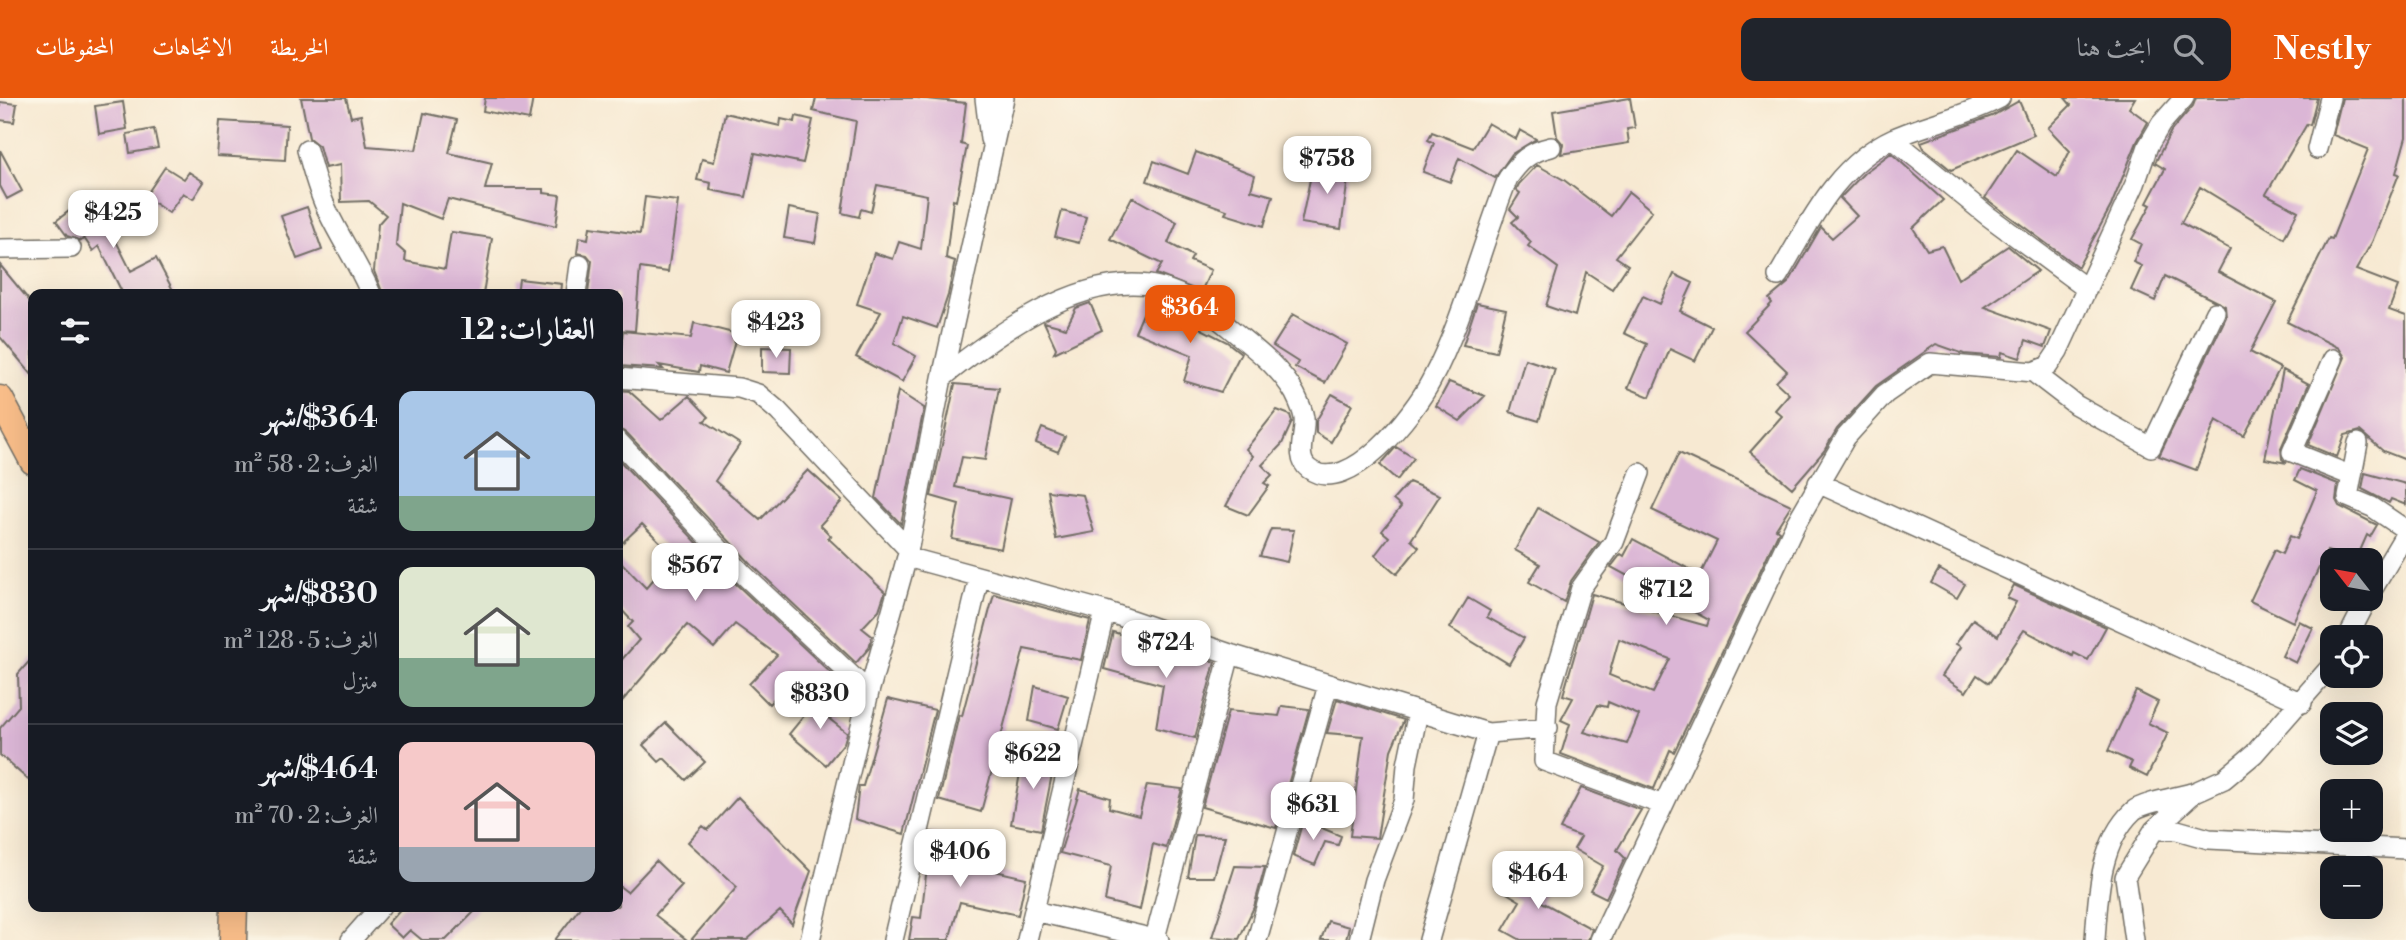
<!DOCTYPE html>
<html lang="ar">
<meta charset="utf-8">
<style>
:root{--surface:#171b24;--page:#20242c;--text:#f1f3f6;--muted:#9ea1a6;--line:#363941;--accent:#ea580c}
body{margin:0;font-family:"Libre Bodoni",Amiri,serif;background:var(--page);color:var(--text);direction:rtl;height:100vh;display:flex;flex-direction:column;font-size:26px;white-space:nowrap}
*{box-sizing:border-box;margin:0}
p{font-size:23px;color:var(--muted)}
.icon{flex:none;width:38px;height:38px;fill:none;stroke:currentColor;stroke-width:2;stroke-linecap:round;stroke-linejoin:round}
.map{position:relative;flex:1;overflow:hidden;direction:ltr}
.drawer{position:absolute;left:28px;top:191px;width:595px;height:623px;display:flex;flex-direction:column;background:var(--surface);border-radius:14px;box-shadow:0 7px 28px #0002;direction:rtl}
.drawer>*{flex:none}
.needle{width:46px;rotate:301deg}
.buttons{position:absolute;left:2320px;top:450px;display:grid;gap:14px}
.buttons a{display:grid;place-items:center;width:63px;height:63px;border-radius:14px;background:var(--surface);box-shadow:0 7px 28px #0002;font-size:35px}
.price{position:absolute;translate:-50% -60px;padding:0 16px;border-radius:14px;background:#fff;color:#222;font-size:23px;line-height:46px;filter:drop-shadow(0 2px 4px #0008)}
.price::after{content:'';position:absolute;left:50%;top:42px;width:21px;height:16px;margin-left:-10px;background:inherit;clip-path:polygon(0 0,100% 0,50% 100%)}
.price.current{background:var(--accent);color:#fff}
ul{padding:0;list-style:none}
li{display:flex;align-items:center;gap:21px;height:175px;padding:0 28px}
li+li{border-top:2px solid var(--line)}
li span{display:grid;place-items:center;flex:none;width:196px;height:140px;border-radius:14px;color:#555}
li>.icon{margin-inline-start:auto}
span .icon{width:84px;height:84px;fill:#fffc;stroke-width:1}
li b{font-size:30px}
h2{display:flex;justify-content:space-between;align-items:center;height:84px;padding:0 28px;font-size:30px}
header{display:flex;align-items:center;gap:42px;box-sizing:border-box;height:98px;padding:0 35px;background:var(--accent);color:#fff}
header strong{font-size:33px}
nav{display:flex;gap:38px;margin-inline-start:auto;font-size:24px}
.search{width:490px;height:63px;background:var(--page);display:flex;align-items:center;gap:18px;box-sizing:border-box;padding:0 24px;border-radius:14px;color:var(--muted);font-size:26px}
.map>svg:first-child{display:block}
</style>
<header>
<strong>Nestly</strong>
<div class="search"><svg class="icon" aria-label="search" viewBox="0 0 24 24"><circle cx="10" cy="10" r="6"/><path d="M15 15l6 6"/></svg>ابحث هنا</div>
<nav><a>الخريطة</a><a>الاتجاهات</a><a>المحفوظات</a></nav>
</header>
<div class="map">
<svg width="2406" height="842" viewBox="0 0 2406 842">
<rect width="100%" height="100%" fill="#fcf5e5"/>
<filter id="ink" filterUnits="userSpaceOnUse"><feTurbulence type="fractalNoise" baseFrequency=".0143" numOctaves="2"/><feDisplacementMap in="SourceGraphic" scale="14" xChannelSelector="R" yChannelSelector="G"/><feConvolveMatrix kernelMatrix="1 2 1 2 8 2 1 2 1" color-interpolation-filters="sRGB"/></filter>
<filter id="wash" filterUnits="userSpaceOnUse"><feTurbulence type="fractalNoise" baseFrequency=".00686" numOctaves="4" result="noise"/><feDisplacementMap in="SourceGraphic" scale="28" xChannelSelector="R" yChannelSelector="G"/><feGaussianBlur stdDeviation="1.57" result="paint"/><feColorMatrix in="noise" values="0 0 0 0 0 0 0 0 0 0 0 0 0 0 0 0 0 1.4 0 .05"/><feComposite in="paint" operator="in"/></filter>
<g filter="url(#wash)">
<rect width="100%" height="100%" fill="#f7e9d2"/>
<g id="blocks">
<path fill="#dbb6d6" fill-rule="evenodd" d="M301 0H346L351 19 361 17 367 48 416 52 424 15 457 22 449 55 492 65 485 91H544V95L560 97 556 128 448 101 441 121 400 105 396 147 406 156 405 163 445 171 451 134 492 140 483 196H383L374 173 378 126 386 117 369 103 341 104 340 67 325 70 319 48 309 40Z
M485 0H533L529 22 483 13Z
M816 0H917L966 5 961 46 967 48 956 103 953 102 946 160 955 163 948 197 937 230 903 218 894 245 916 258 902 284 856 259 881 214 857 206 874 155 893 161 899 144 921 151 927 97 877 87 871 114 861 111 859 119 842 115 856 23 813 13Z
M1630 0 1635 30 1627 31 1629 45 1561 56 1563 46 1557 39 1553 13Z
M2065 0H2135L2129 10 2148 24 2137 44 2111 108 2078 169 1985 100 2017 52 2057 79 2070 53 2048 30 2071 7Z
M2196 0H2317L2310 27 2307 26 2266 96 2298 113 2284 140 2200 89 2181 125 2230 151 2218 174 2276 204 2250 254 2280 270 2244 338 2216 322 2196 372 2159 358 2226 219 2225 208 2165 178 2155 203 2131 192 2142 168 2133 164 2141 146 2132 141 2151 107 2147 105 2165 71 2155 65 2171 33 2193 8Z
M2342 0H2406V39L2396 75 2399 76 2372 144 2356 172 2398 188 2389 212 2406 218V362L2383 353 2360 333 2345 337 2337 359 2308 347 2345 259 2339 250 2287 224 2329 140 2332 141 2368 51 2333 37Z
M2019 3 2034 37 1951 72 1924 50 1921 44 1992 18Z
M0 4 17 6 14 24 0 22Z
M123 4 127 31 99 36 95 8Z
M725 15 780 28 781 21 795 24 796 18 813 22 803 65 755 55 746 99 710 92 711 85 697 82 702 61 714 64Z
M220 23 287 27 285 62 217 58Z
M1488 25 1516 41 1520 32 1536 41 1512 56 1495 80 1459 60 1450 84 1423 74 1434 45 1428 42 1432 34 1473 50Z
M154 31 158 50 130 55 127 36Z
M0 52 22 93 7 101 0 88Z
M1196 54 1255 77 1251 92 1273 98 1264 128 1225 116 1227 112 1147 83 1154 63 1188 76Z
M1891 55 1943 102 1913 130 1927 152 1942 148 1958 181 2008 148 2038 173 1985 209 2051 233 2045 249 2026 242 2020 260 2002 254 2001 259 1964 256 1936 246 1876 288 1837 331 1824 353 1792 390 1750 354 1782 318 1775 312 1789 296 1776 284 1787 273 1745 233 1772 205 1769 201 1789 184 1821 129 1832 140 1857 118 1840 100 1864 75Z
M1350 66 1341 131 1301 125 1313 67Z
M1537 67 1564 82 1611 118 1629 94 1652 113 1616 159 1628 167 1612 191 1586 174 1575 218 1546 208 1558 170 1528 148 1531 144 1512 124 1518 119 1510 111 1520 95 1516 92 1519 86Z
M165 69 184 81 189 74 204 84 193 101 183 95 169 115 145 99Z
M90 97 118 134 113 137 131 173 156 160 175 196H123L99 148 93 153 84 140 81 143 67 138 56 123Z
M645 99 678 103 668 174 640 170 635 233 618 232V196H588L592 163 587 157 577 155 579 139 588 141 590 129 640 136Z
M1132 99 1177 124 1168 145 1193 158 1190 163 1211 172 1201 194 1156 176 1162 166 1110 141Z
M307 109 322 152 297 161 281 118Z
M789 110 820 116 815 145 784 140Z
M1062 113 1086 119 1079 145 1055 139Z
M0 167 33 207V278L0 239Z
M1674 176 1693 185 1680 213 1712 229 1695 263 1670 251 1650 299 1628 290 1647 246 1624 235 1643 198 1660 206Z
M519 181 562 186 561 196H517Z
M1150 200 1186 214 1184 222 1227 244 1241 255 1221 294 1184 283 1192 257 1135 234Z
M1090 205 1102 232 1054 255 1056 250 1044 224 1066 230 1076 210Z
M1477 205 1506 211 1496 254 1463 247Z
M1293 216 1347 246 1325 285 1295 269 1298 264 1273 248Z
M694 225 737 236 726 275 700 268 699 274 659 267 663 271 619 268 623 233 691 240Z
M762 249 791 250 790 275 762 274Z
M1525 261 1555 271 1539 323 1510 314Z
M2283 272 2309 286 2281 350 2282 361 2287 365 2265 361Z
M1449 284 1485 298 1460 323 1436 308Z
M955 286 999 290 985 362 962 359 955 389 1011 401 1001 451 952 441 959 406 931 398Z
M618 292 629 293 661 322 689 298 709 319 704 323 740 346 715 383 760 422 808 372 842 403 820 427 831 438 828 440 885 494 879 512 862 530 872 538 869 550 856 565 753 468 627 335 618 331Z
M898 293 924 310 901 426 876 400Z
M1332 296 1352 307 1331 344 1316 335V323Z
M1277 312 1290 317 1292 324 1282 346 1262 367 1272 377 1264 385 1269 388 1248 417 1226 408 1253 358 1246 351Z
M1042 330 1065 339 1058 354 1036 345Z
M1396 349 1414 360 1397 382 1380 367Z
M1679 355 1791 407 1776 431 1779 433 1692 617 1674 654 1670 652 1654 691 1561 656 1570 626 1561 622 1573 600 1563 597 1592 496 1707 528 1709 522 1611 469 1621 456 1624 458 1633 441 1700 477 1717 443 1652 412ZM1619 541 1670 561 1653 595 1609 577ZM1608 604 1639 617 1627 646 1584 634 1598 607 1607 609Z
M618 361 735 485 835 579 818 599 795 578 769 606 749 586 777 557 735 526 714 550 687 527 618 608V566L639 542 628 529 633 524 618 508V461L646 490 674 458 642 426 618 449Z
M2300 371 2338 386 2336 402 2339 408 2377 427 2370 439 2367 437 2356 462 2327 453 2293 524 2250 503 2274 452 2282 456 2290 438 2297 441 2317 393 2295 382Z
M2365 375 2406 386V407L2391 401 2389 405 2362 391Z
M1409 384 1440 397 1411 442 1419 449 1397 476 1375 457 1389 439 1382 433 1401 409 1393 402Z
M1048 393 1083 397 1094 434 1056 441Z
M1538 410 1599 444 1571 483 1564 504 1529 484 1540 466 1515 452Z
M1271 431 1294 432 1287 464 1260 458Z
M1939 471 1965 486 1957 500 1931 485Z
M2014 487 2106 529 2088 562 2074 555 2073 558 2024 532 1989 585 1977 577 1966 594 1942 578 1961 549 1956 546 1973 521 1998 538 2016 504 2007 500Z
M994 496 1090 522 1081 562 1024 551 981 714 939 702 959 617 962 618Z
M1468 500 1490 513 1487 519 1524 540 1509 566 1450 530Z
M2299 523 2313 530 2296 565 2282 558Z
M1113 534 1215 564 1195 640 1156 630 1163 587 1104 571Z
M33 559V686L0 657V630L19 608 18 576Z
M1035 588 1068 598 1058 631 1029 623Z
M2136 593 2158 604 2148 625 2168 635 2147 679 2129 670 2132 664 2108 653Z
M821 597 835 606 827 619 847 635 844 645 826 667 789 636Z
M888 601 935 612 904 736 855 721 859 688H863Z
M1337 601 1404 622 1391 652 1377 740 1350 738 1363 638 1327 635Z
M1282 608 1309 611 1276 730 1202 709 1228 613 1279 618Z
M666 625 705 664 686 682 664 660 659 664 643 647Z
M1056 656 1041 732 1011 726 1023 658Z
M1147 687 1182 691 1166 750 1153 746 1140 812 1105 803 1111 768 1060 755 1080 691 1110 700 1109 710 1139 718Z
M1581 690 1641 712 1617 752 1625 760 1606 800 1590 792 1603 768 1574 751 1581 739 1560 731Z
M738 699 811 773 792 826 780 813 747 842H691L737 789 688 744 703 728 708 732Z
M1303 722 1341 738 1338 747 1325 744 1315 767 1293 758Z
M931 734 968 742 964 766 1026 780 1018 817 960 804 949 842H909L913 819 921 820Z
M1195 737 1225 738 1214 779H1188Z
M656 763 682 788 655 817 687 842H555L581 808H618V787L627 794Z
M1235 768 1265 769 1254 809 1239 841 1212 839Z
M1527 768 1552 781 1540 803 1592 831 1588 842H1521L1503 832 1520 803 1495 788 1503 774 1518 783Z
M403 808H480L446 842H422L410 832 402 840 387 826Z
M1328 823 1349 829 1346 842H1321Z"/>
</g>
</g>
<g filter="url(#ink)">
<use href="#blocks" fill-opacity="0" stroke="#726e65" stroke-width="2"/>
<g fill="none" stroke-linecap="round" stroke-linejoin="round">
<defs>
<path id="minor" d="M985 0 990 41
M1893 41 1988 118 2087 191
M2317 51 2330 0
M307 52C313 73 318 94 328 114 341 142 359 167 371 196
M0 151 71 150
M1778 178C1809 126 1835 67 1894 40 1929 25 1966 18 2000 0
M576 196 580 167
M2333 261 2292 354 2352 378
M2033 274 2076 307 2151 349 2215 214
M618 280 739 290 758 296 778 313 907 450
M942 280C995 237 1076 177 1149 187 1179 191 1210 213 1232 232 1255 251 1280 269 1295 296 1298 302 1303 313 1304 320 1306 336 1294 360 1309 371 1349 400 1415 314 1431 283 1463 223 1482 145 1508 80 1520 63 1529 54 1551 49
M618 343 744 477 869 594
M2358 345 2348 399 2372 409 2406 432
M1640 375 1614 444 1581 490 1547 604 1544 663 1663 707
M1818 385 2302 605
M907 459 1105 513 1230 556 1488 635 1548 630
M2371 494 2406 435
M2348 539 2368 500
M2154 732H2177L2209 741 2406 751
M1034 813 1159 842
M1155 840 1230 556
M351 842 381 808
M810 842 869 594 907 459 942 280 1004 0
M893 842 979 480
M1027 842 1105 513
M1257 842 1328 587
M1359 842 1374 782 1404 702 1407 667 1418 614
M1429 842 1488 635
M1600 842 1795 427 1846 339 1885 296 1930 265 2033 274 2048 268 2058 253 2135 86 2148 48 2161 26 2184 0
M2095 842C2098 799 2099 745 2133 713 2142 705 2178 699 2191 695
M2134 842 2125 779 2154 732 2195 694 2224 681 2254 656 2333 566"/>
<path id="major" d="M0 301 33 363
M233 842 234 808"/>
</defs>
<use href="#minor" stroke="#726e65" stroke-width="22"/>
<use href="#major" stroke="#726e65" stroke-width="29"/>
<use href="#minor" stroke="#fff" stroke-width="19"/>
<use href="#major" stroke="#f8bd89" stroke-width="26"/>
</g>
</g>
</svg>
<div class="buttons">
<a><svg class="needle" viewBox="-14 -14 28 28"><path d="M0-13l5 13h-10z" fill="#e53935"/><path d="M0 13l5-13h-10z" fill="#9ea1a6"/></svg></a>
<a><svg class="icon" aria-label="locate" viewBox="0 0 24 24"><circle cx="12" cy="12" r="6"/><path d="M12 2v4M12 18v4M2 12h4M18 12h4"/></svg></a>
<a><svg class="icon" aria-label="layers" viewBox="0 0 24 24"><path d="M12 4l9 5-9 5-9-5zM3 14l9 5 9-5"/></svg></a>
<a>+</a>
<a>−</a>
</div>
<b class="price" style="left:1327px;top:98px">$758</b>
<b class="price" style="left:113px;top:152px">$425</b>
<b class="price current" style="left:1190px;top:247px">$364</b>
<b class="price" style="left:776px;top:262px">$423</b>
<b class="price" style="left:695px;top:505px">$567</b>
<b class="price" style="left:1666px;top:529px">$712</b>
<b class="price" style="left:1166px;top:582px">$724</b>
<b class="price" style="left:820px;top:633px">$830</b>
<b class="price" style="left:1033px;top:693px">$622</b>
<b class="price" style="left:1313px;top:744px">$631</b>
<b class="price" style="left:960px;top:791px">$406</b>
<b class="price" style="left:1538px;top:813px">$464</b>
<section class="drawer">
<h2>العقارات: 12<svg class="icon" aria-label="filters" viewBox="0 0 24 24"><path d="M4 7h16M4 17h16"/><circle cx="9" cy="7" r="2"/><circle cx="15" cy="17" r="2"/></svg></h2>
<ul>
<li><span style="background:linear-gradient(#a9c7e8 75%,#7fa58c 0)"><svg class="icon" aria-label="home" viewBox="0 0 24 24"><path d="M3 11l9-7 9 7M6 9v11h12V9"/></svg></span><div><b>$364/شهر</b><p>الغرف: 2 · 58 m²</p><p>شقة</p></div></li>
<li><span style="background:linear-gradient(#dfe7d0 65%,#7fa58c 0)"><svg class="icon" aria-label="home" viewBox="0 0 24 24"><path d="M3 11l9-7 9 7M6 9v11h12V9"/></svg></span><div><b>$830/شهر</b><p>الغرف: 5 · 128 m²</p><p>منزل</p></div></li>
<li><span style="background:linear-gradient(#f6c9c9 75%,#9aa5b1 0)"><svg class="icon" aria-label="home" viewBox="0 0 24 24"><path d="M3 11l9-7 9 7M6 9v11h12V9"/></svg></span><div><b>$464/شهر</b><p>الغرف: 2 · 70 m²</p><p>شقة</p></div></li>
</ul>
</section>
</div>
